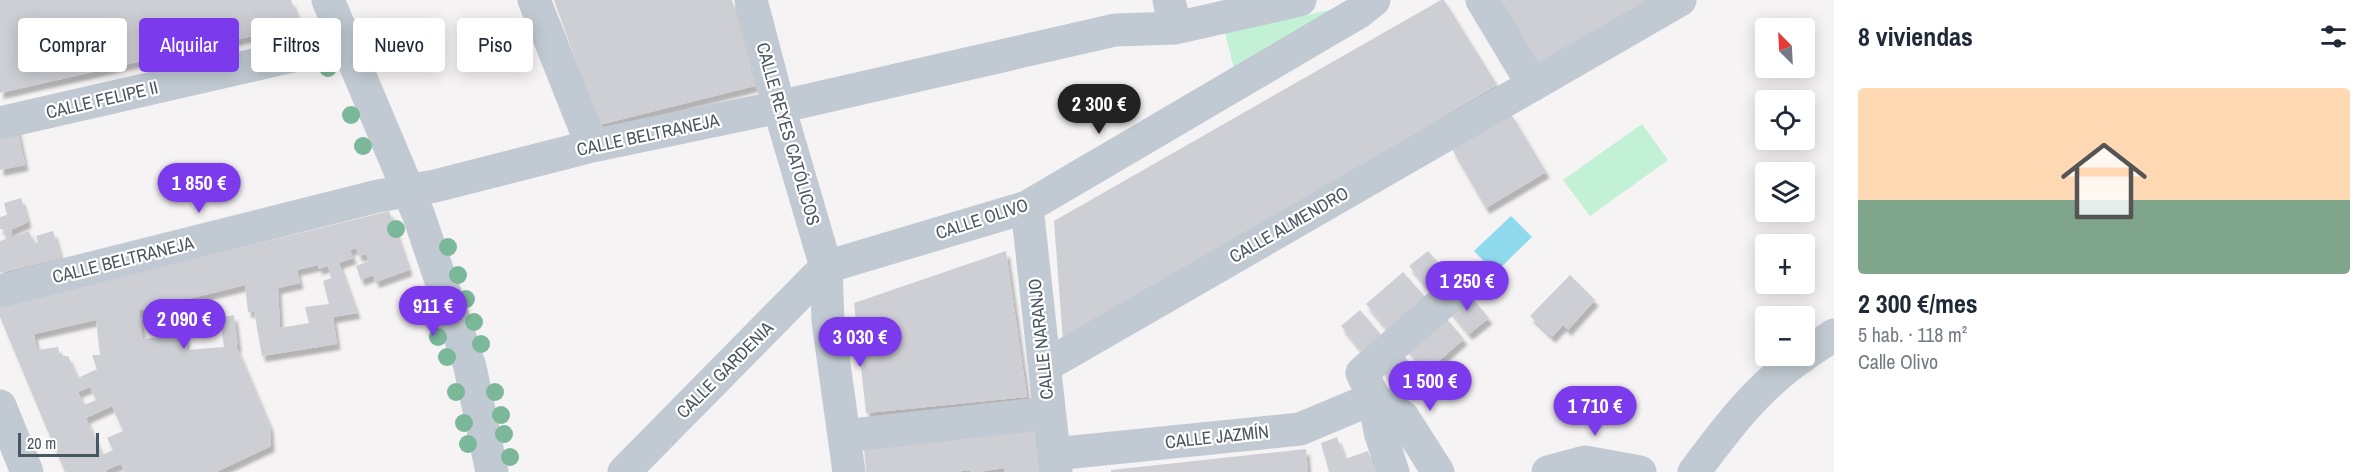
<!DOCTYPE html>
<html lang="es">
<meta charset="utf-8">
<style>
:root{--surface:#fff;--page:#f2f2f3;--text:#1f2937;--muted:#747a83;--line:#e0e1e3;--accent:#7c3aed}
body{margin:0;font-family:"Archivo Narrow",sans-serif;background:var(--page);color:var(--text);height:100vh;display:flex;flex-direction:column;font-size:22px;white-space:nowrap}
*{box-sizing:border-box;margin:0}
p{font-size:20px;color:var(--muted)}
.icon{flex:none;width:33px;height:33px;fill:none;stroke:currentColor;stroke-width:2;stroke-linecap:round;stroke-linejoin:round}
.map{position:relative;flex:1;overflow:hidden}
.drawer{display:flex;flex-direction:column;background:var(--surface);width:540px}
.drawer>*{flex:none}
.hud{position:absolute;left:18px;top:18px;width:570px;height:54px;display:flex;gap:12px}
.needle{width:39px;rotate:336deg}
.fabs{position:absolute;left:1755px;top:18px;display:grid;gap:12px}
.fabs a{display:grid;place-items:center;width:60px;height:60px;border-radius:6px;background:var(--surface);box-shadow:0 3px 15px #0003;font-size:30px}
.scale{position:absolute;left:18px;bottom:15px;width:81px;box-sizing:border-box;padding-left:6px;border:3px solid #4a5661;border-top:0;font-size:16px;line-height:21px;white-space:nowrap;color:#4a5661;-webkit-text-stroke:4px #fff;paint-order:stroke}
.price{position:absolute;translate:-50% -51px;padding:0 14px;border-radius:21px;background:var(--accent);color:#fff;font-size:20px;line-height:39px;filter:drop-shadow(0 2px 3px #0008)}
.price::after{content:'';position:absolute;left:50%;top:36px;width:18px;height:14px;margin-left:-9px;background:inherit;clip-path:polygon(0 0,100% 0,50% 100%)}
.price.selected{background:#222;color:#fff}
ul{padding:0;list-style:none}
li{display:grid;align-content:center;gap:12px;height:318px;padding:0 24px}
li+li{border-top:2px solid var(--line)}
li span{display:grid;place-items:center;height:186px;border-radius:6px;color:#555}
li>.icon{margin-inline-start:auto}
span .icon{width:108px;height:108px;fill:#fffc;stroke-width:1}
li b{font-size:26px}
h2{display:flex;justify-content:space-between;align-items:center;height:72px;padding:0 24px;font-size:26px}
.chip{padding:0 21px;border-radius:6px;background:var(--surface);box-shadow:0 3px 15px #0003;font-size:21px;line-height:54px}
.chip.selected{background:var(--accent);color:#fff}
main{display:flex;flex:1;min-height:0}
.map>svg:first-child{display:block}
</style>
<main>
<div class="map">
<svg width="1834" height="472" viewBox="0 0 1834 472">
<defs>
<filter id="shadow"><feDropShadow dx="3.5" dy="6" stdDeviation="1.5" flood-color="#0004"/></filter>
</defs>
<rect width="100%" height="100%" fill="#f5f3f3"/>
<path fill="#c3f1d5" d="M1348 6 1235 73 1225 33Z
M1642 124 1668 160 1590 216 1563 180Z"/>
<path fill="#90daee" d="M1511 216 1532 237 1495 273 1474 251Z"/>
<path fill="#cdcfd5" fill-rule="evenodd" filter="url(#shadow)" d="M0 0H291L301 25 0 93Z
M554 0H732L755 86 599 125Z
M1441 0H1444L1497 85 1063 341 1054 221Z
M1498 0H1651L1537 64Z
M1511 114 1546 172 1486 208 1452 149Z
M17 127 25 165 0 170V131Z
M21 198 28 222 11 230 12 237 29 231 34 244 38 242 36 236 53 231 61 258 0 273V241L6 239 3 229H0V217L7 215 4 203Z
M389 211 409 270 376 282 373 275 361 280 356 266 369 261 366 254 359 256 356 248 350 250 353 258 339 263 357 313 333 317 337 344 262 356 254 311 248 312 245 285 188 299 190 318 170 320 168 304 159 305 162 321 149 324 147 309 139 310 143 339 185 335 187 350 224 347 220 318 234 315 238 346H236L270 426 271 446 216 472H124L121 464 106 470 107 472H65L0 317V307ZM318 265 319 269 328 266 331 278 323 281 329 304 305 307 309 323 280 328 278 288 300 283 297 270ZM96 320 100 355H92L97 369 78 378 68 356H60L58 347 37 350 34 334ZM90 387 96 400 84 405 78 392ZM112 406 123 431 107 438 113 450 102 455 86 418Z
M1006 251 1027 397 866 413 854 303Z
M1428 251 1451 277 1432 293 1409 266Z
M1403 272 1426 298 1389 331 1366 304Z
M1570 275 1595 300 1568 330 1563 325 1552 337 1530 316Z
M1465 290 1489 318 1469 334 1446 306Z
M1360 310 1382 336 1363 353 1341 326Z
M1440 311 1464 339 1427 371 1403 344Z
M1398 349 1421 376 1401 393 1379 365Z
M1034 428 1039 472H1004V468L978 472H970V470L954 472H866L864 448Z
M1337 437 1345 459 1368 451 1375 472H1329L1321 443Z
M1306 449 1308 472H1111V470Z"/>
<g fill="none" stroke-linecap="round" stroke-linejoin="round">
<path stroke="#c1cad2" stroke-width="33" d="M328 0 419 216 470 367 492 472
M534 0 592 146
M751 0 779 107 826 267 828 321 849 472
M1169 0 1175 28
M1482 0 1533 85
M0 123 345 44
M1027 207 1056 472
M0 291 378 196 435 186 592 146 779 107 1115 30 1175 28 1300 0
M1804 355 1834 335
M1045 366 1680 0
M1374 398 1403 417 1438 472
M0 406 27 472
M844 436 1049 413
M1054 454 1300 429 1374 398
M624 472 826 267 1027 207 1359 12 1374 0
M1393 472 1380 432 1374 398 1362 373 1458 289
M1548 472 1585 462 1640 472
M1694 472C1726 429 1758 386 1803 356"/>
</g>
<g fill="#7bb799">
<circle cx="328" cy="68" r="9"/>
<circle cx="351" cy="115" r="9"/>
<circle cx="363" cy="146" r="9"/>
<circle cx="396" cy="229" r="9"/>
<circle cx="448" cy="247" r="9"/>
<circle cx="458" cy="275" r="9"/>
<circle cx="425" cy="296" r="9"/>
<circle cx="466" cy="299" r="9"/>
<circle cx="431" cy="313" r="9"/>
<circle cx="474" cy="322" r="9"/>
<circle cx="438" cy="337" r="9"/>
<circle cx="481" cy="344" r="9"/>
<circle cx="447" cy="357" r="9"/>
<circle cx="456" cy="392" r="9"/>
<circle cx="495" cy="392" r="9"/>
<circle cx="501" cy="415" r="9"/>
<circle cx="464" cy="423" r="9"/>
<circle cx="504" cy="434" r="9"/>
<circle cx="468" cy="444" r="9"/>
<circle cx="510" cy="457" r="9"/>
</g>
<g text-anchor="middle" stroke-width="4.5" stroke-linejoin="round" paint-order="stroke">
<g font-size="18" fill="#4a5661" stroke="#fff">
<text transform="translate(102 100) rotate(-13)" y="6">CALLE FELIPE II</text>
<text transform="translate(788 134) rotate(74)" y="6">CALLE REYES CATÓLICOS</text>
<text transform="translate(648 135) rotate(-12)" y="6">CALLE BELTRANEJA</text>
<text transform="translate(982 219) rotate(-18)" y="6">CALLE OLIVO</text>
<text transform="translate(1289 225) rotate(-30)" y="6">CALLE ALMENDRO</text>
<text transform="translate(123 260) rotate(-14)" y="6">CALLE BELTRANEJA</text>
<text transform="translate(1041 339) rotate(-96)" y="6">CALLE NARANJO</text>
<text transform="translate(725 370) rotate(-45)" y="6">CALLE GARDENIA</text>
<text transform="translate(1217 437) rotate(-6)" y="6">CALLE JAZMÍN</text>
</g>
</g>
</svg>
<div class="fabs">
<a><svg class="needle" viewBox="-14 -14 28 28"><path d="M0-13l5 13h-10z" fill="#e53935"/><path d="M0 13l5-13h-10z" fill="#747a83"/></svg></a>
<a><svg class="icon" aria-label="locate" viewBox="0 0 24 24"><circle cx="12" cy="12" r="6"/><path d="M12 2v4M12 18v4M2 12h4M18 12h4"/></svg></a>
<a><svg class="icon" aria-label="layers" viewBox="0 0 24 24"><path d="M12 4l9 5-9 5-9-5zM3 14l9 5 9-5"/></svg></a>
<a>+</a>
<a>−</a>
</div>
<div class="scale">20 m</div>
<b class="price selected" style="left:1099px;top:135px">2 300 €</b>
<b class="price" style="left:199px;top:214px">1 850 €</b>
<b class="price" style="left:1467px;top:312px">1 250 €</b>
<b class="price" style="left:433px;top:337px">911 €</b>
<b class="price" style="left:184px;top:350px">2 090 €</b>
<b class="price" style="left:860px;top:368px">3 030 €</b>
<b class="price" style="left:1430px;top:412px">1 500 €</b>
<b class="price" style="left:1595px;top:437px">1 710 €</b>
<div class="hud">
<a class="chip">Comprar</a>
<a class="chip selected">Alquilar</a>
<a class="chip">Filtros</a>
<a class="chip">Nuevo</a>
<a class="chip">Piso</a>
</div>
</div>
<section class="drawer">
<h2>8 viviendas<svg class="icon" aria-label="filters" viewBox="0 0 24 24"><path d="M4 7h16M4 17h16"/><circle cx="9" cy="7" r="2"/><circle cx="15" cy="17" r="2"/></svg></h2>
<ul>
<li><span style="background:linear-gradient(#ffd9b3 60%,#7fa58c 0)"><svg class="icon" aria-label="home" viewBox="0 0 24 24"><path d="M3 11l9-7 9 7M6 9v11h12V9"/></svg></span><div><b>2 300 €/mes</b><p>5 hab. · 118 m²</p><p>Calle Olivo</p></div></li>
</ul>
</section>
</main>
